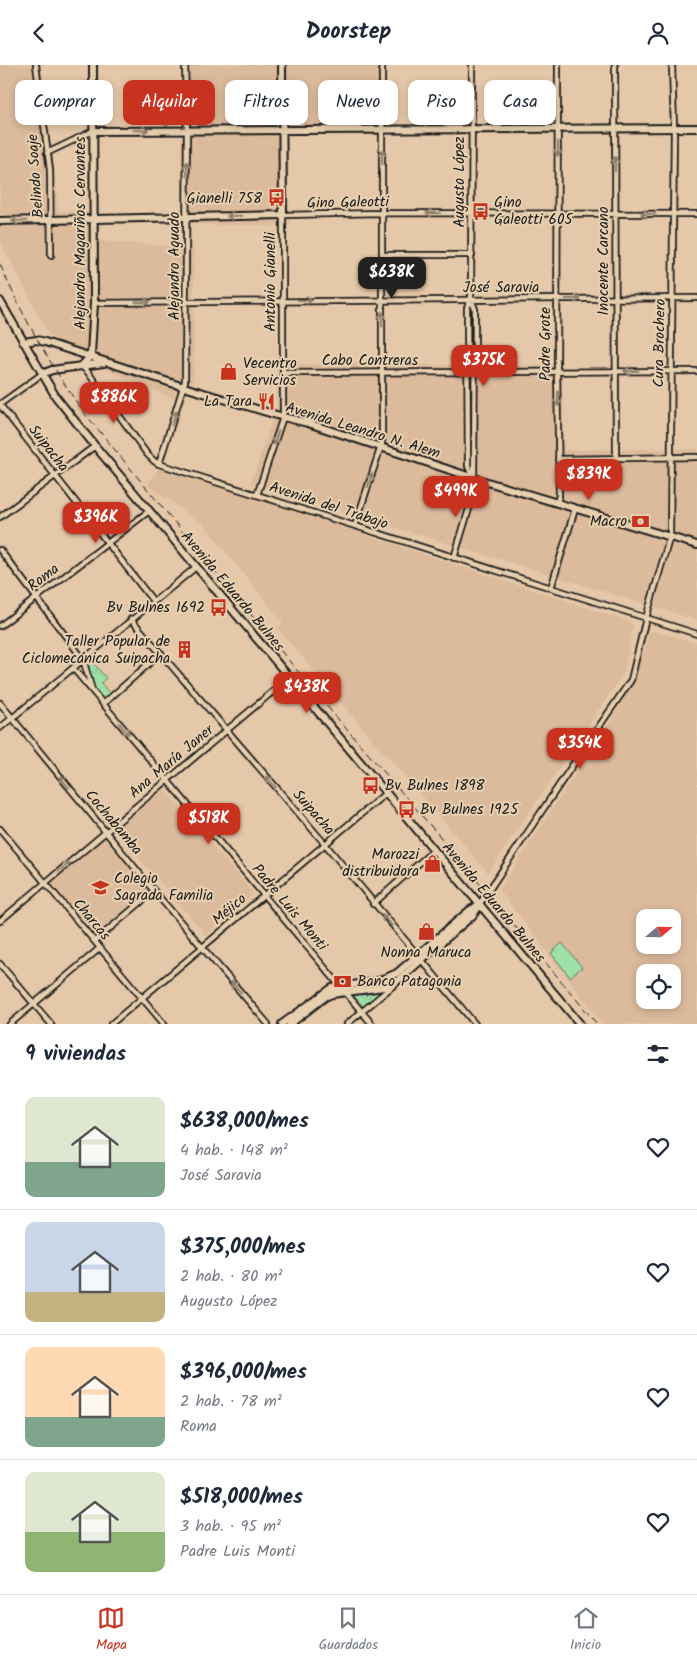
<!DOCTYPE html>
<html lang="es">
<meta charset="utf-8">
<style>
:root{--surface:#fff;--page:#f2f2f3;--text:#1f2937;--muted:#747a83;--line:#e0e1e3;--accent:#c8321e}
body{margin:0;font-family:Kalam,sans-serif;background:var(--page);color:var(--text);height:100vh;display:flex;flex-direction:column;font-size:19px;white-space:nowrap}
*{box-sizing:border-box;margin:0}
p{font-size:16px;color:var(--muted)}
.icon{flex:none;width:28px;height:28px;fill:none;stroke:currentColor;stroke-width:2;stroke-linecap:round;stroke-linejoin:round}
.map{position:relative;height:959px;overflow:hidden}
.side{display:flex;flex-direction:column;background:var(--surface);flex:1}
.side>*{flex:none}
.top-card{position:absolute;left:15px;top:15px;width:668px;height:45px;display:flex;gap:10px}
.needle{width:32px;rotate:70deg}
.controls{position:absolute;left:636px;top:844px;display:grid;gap:10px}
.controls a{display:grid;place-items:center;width:45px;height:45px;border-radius:10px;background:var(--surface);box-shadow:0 2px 8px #0003;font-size:25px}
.price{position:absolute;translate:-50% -42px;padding:0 11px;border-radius:10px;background:var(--accent);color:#fff;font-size:16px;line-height:32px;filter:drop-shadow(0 1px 2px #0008)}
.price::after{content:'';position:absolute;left:50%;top:30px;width:15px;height:11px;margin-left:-8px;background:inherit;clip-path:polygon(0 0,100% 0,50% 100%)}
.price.active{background:#222;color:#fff}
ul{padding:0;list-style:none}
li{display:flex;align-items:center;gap:15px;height:125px;padding:0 25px}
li+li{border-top:1px solid var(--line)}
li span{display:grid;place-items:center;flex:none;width:140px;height:100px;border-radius:10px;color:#555}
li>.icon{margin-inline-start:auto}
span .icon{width:60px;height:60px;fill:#fffc;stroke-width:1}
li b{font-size:21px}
h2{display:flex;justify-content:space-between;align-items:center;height:60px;padding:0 25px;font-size:21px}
.chip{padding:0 18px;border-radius:10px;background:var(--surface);box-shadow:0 2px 8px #0003;font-size:18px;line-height:45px}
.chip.active{background:var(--accent);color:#fff}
header{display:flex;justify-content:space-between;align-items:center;height:65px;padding:0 25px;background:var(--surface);font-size:22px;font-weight:600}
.tabs{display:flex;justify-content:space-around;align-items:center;height:70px;border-top:1px solid var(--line);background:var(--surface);font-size:14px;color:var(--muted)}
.tabs a{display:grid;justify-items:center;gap:2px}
.tabs .active{color:var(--accent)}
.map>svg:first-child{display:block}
</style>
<header><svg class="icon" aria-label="back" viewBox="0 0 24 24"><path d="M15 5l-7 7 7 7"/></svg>Doorstep<svg class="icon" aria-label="person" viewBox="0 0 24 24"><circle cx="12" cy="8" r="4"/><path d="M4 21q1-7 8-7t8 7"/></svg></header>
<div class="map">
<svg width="697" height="959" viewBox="0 0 697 959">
<defs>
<pattern id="park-tufts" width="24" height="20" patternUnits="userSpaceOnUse" patternTransform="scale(1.25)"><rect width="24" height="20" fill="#9fdfa8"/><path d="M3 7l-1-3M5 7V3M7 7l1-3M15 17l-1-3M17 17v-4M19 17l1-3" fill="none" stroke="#88bf90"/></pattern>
</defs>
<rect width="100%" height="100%" fill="#e5c8a9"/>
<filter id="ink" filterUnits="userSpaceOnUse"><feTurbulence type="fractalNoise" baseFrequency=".02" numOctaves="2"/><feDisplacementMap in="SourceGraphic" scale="10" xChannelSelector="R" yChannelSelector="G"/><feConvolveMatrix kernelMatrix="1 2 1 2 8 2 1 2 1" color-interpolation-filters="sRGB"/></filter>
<g filter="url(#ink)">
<path fill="#dcba9c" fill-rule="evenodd" d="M0 0H41L56 119 58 146 100 148 99 176 194 183V313L184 338 100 302 49 270 0 176Z
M181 0H385L386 70H287L290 161 182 159Z
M278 299 562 301 564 385 697 384V555L251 418 277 341Z
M160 402 633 558 624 608 488 808 277 563 283 557 202 458 147 420Z
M650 565 697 578V959H603L499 825 618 644 616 642 627 628 635 614 641 586 644 587ZM645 852H672V880H645ZM645 908H672V935H645Z
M164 724 254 829 206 870 115 766Z
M104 773 149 824 96 873 50 819Z"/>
<path fill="url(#park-tufts)" stroke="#5e7e62" d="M89 593 106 613 101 618 109 628 102 635 94 626 85 596Z
M382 926 364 942 353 930Z"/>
<path fill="#9fdfa8" stroke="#5e7e62" d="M265 47H277V61H265Z
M562 878 582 902 570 912 551 888Z"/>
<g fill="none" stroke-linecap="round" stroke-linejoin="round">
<defs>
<path id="street" d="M36 0 50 105 51 190
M472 0 471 234 475 244 474 413
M615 0 616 393
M47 88 93 66
M382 190H472
M94 238 697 233
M81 301 87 306 147 389 154 396 159 399 697 569
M283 308 697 306
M0 339 42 309
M0 340 153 536
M558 394 697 392
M159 399 185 316 187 65 185 0
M257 430 283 352V150L382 148 697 149
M557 438 559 430 557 306 558 0
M0 452 95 381
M355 461 382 378V0
M0 485 83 594 92 625
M454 493 476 421 468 401 467 243 471 234
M551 523 575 444
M131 554 325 779 475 959
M0 561 149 446
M73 603 372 959
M0 638 154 826 268 959
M103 639 161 588
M0 663 196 502
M0 764 164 959
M373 839 434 785
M479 840 576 695 631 615 646 553 670 471 674 63 672 0
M0 856 290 612
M95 876 154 826
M0 899 51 959
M10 959 100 883
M111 959 386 728
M347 959 394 920"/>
<path id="secondary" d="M93 66 697 63
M0 156 283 150 282 0
M0 236 56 332 95 381 580 959
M23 277 37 275 45 277 184 322 283 352 308 358 474 413 697 480
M81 301 87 295 91 289 94 238 93 0
M42 309 52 305 104 298
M282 959 332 923 379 916 397 908 470 845 479 840
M290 959 325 932 332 929 384 922 395 918 473 850 479 841"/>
</defs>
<use href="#street" stroke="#1c1c1c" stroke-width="8"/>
<use href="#secondary" stroke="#1c1c1c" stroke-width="10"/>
<use href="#street" stroke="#e7d0b0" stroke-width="4.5"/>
<use href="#secondary" stroke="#e7d0b0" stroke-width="6"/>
<path stroke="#1c1c1c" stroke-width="1" stroke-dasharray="8 4" stroke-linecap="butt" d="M0 199C22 251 50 299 82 345L324 638 443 775 597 959"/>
</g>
<defs><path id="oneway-shaft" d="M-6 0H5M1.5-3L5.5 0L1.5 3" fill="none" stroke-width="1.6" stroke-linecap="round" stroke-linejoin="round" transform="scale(1.25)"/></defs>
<g stroke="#8c7f6d">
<use href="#oneway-shaft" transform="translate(141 65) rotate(-1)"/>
<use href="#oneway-shaft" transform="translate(558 84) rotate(90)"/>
<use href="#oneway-shaft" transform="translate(382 92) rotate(-90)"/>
<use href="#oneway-shaft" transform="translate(615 99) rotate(-90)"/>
<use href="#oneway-shaft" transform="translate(187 104) rotate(-90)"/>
<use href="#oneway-shaft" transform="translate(433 148) rotate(-180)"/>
<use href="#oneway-shaft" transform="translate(648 149) rotate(-180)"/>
<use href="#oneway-shaft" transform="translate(234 151) rotate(179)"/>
<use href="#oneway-shaft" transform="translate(19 156) rotate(179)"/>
<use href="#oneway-shaft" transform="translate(573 234)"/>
<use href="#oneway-shaft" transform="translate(305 235)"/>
<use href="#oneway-shaft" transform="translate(143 237) rotate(-1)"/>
<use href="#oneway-shaft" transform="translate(382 254) rotate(-90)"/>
<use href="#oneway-shaft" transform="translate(631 306) rotate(180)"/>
<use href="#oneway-shaft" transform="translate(558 334) rotate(90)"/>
<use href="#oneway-shaft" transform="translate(174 353) rotate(-72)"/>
<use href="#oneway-shaft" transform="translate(276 373) rotate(108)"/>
<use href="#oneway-shaft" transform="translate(370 415) rotate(-72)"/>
<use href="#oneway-shaft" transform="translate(124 664) rotate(50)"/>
<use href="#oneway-shaft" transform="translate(64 717) rotate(-130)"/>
<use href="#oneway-shaft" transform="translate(271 717) rotate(-131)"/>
<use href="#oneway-shaft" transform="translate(64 802) rotate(-40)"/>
<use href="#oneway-shaft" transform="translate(387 855) rotate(-130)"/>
<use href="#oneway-shaft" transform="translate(236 922) rotate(-131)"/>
</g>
</g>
<defs>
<symbol id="bus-bare" viewBox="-9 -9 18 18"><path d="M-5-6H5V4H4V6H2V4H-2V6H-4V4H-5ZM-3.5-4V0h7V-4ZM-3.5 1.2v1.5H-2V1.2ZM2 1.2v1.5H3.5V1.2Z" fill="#c8321e" stroke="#e7d0b0" stroke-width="2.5" paint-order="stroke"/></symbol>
<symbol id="shop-bare" viewBox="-9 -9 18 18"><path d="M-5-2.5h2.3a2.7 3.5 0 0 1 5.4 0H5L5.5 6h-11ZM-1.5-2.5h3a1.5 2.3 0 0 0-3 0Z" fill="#c8321e" stroke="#e7d0b0" stroke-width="2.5" paint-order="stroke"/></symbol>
<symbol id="restaurant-bare" viewBox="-9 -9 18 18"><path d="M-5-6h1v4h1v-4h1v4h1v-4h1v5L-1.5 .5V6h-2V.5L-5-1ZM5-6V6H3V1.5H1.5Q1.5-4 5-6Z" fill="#c8321e" stroke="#e7d0b0" stroke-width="2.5" paint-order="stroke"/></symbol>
<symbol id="bank-bare" viewBox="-9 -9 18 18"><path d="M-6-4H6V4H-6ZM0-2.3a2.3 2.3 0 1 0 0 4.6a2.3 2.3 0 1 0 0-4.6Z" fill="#c8321e" stroke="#e7d0b0" stroke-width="2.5" paint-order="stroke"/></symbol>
<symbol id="building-bare" viewBox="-9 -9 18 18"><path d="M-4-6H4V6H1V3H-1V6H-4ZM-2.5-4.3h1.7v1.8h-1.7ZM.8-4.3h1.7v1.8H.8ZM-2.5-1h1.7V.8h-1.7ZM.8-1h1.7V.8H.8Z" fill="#c8321e" stroke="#e7d0b0" stroke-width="2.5" paint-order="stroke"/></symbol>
<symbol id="school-bare" viewBox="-9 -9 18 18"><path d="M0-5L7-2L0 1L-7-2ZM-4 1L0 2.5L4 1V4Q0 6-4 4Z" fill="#c8321e" stroke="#e7d0b0" stroke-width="2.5" paint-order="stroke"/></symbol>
</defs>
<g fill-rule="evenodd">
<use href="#bus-bare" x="264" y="120" width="25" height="25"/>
<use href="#bus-bare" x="468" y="134" width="25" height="25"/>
<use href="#shop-bare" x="216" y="294" width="25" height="25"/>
<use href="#restaurant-bare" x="254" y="324" width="25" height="25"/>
<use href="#bank-bare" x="628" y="444" width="25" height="25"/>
<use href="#bus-bare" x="206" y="530" width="25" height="25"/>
<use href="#building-bare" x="172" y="572" width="25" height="25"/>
<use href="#bus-bare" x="358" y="708" width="25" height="25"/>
<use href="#bus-bare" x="394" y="732" width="25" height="25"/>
<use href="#shop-bare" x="420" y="786" width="25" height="25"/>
<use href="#school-bare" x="88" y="810" width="25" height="25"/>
<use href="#shop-bare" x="414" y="854" width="25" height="25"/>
<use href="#bank-bare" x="330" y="904" width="25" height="25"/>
</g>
<g text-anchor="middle" stroke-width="4" stroke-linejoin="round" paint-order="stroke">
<g font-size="15" fill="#1c1c1c" stroke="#e7d0b0">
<text transform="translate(35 111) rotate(-94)" y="5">Belindo Soaje</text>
<text transform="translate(459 117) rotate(-90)" y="5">Augusto López</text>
<text transform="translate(348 137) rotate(-1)" y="5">Gino Galeotti</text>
<text transform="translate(80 168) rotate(-90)" y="5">Alejandro Magariños Cervantes</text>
<text transform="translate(603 196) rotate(-90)" y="5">Inocente Carcano</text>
<text transform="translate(174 201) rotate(-90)" y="5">Alejandro Aguado</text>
<text transform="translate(270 217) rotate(-90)" y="5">Antonio Gianelli</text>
<text x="501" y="227">José Saravia</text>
<text transform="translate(659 278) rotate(-89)" y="5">Cura Brochero</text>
<text transform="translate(545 279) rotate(-90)" y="5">Padre Grote</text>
<text x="370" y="300">Cabo Contreras</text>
<text transform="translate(363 365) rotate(17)" y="5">Avenida Leandro N. Alem</text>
<text transform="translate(49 383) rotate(52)" y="5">Suipacha</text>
<text transform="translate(329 440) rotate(18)" y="5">Avenida del Trabajo</text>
<text transform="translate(43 512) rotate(-37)" y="5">Roma</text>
<text transform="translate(233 526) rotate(50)" y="5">Avenida Eduardo Bulnes</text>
<text transform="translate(171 696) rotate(-40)" y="5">Ana María Janer</text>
<text transform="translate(314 747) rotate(49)" y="5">Suipacha</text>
<text transform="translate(114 757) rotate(50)" y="5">Cochabamba</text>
<text transform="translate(494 837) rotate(50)" y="5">Avenida Eduardo Bulnes</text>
<text transform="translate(290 842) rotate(50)" y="5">Padre Luis Monti</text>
<text transform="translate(229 844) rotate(-40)" y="5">Méjico</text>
<text transform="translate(92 854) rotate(50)" y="5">Charcas</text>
</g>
<g font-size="15" fill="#1c1c1c" stroke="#e7d0b0" text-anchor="end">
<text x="262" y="138">Gianelli 758</text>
<text x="494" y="142" text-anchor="start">Gino<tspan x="494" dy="17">Galeotti 605</tspan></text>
<text x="243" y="303" text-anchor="start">Vecentro<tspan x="243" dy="17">Servicios</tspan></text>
<text x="252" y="341">La Tara</text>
<text x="627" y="461">Macro</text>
<text x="205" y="547">Bv Bulnes 1692</text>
<text x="170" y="581">Taller Popular de<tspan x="170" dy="17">Ciclomecánica Suipacha</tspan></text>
<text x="385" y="725" text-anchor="start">Bv Bulnes 1898</text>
<text x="420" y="749" text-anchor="start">Bv Bulnes 1925</text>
<text x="419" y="794">Marozzi<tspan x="419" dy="17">distribuidora</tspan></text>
<text x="114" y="818" text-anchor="start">Colegio<tspan x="114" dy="17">Sagrada Familia</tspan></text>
<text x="426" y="892" text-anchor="middle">Nonna Maruca</text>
<text x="357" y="921" text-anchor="start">Banco Patagonia</text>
</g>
</g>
</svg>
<div class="controls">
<a><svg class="needle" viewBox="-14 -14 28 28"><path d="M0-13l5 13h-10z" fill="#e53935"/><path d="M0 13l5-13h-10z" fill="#747a83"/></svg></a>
<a><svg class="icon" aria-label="locate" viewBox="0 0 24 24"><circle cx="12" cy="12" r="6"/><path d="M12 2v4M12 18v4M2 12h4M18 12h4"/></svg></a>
</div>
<b class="price active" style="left:392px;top:234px">$638K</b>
<b class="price" style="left:484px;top:322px">$375K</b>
<b class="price" style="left:114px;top:359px">$886K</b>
<b class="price" style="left:589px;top:436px">$839K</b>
<b class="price" style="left:456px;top:453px">$499K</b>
<b class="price" style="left:96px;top:479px">$396K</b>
<b class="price" style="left:307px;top:649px">$438K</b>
<b class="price" style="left:580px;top:705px">$354K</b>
<b class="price" style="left:209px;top:780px">$518K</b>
<div class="top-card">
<a class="chip">Comprar</a>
<a class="chip active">Alquilar</a>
<a class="chip">Filtros</a>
<a class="chip">Nuevo</a>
<a class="chip">Piso</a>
<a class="chip">Casa</a>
</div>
</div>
<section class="side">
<h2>9 viviendas<svg class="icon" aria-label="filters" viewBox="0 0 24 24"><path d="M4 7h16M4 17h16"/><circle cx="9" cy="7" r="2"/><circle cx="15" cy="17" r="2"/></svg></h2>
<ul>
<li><span style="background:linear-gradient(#dfe7d0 65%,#7fa58c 0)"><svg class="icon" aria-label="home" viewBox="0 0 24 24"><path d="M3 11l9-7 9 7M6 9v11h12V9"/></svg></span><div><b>$638,000/mes</b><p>4 hab. · 148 m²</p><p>José Saravia</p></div><svg class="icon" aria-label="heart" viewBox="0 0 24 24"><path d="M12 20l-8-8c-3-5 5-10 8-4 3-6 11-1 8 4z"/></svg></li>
<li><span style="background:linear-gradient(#c9d6e8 70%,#c2b280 0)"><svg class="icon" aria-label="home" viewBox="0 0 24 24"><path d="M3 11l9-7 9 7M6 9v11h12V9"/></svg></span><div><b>$375,000/mes</b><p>2 hab. · 80 m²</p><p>Augusto López</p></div><svg class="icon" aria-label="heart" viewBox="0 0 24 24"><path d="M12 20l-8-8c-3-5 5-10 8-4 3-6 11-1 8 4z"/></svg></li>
<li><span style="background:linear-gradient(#ffd9b3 70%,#7fa58c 0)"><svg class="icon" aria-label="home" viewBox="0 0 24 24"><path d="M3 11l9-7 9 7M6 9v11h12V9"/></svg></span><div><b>$396,000/mes</b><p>2 hab. · 78 m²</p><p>Roma</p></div><svg class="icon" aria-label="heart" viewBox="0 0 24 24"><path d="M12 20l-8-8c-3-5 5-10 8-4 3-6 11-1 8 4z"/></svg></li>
<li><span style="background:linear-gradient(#dfe7d0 60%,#8fb573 0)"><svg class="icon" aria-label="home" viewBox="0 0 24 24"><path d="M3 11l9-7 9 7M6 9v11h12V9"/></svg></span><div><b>$518,000/mes</b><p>3 hab. · 95 m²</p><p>Padre Luis Monti</p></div><svg class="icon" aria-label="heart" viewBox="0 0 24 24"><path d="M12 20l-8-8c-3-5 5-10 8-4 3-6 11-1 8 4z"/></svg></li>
</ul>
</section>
<nav class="tabs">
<a class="active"><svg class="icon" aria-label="map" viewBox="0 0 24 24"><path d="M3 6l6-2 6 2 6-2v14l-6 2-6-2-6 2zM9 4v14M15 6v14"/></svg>Mapa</a>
<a><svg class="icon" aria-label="saved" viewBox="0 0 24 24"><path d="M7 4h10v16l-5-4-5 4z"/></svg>Guardados</a>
<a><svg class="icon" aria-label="home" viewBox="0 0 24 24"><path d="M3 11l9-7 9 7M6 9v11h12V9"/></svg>Inicio</a>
</nav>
